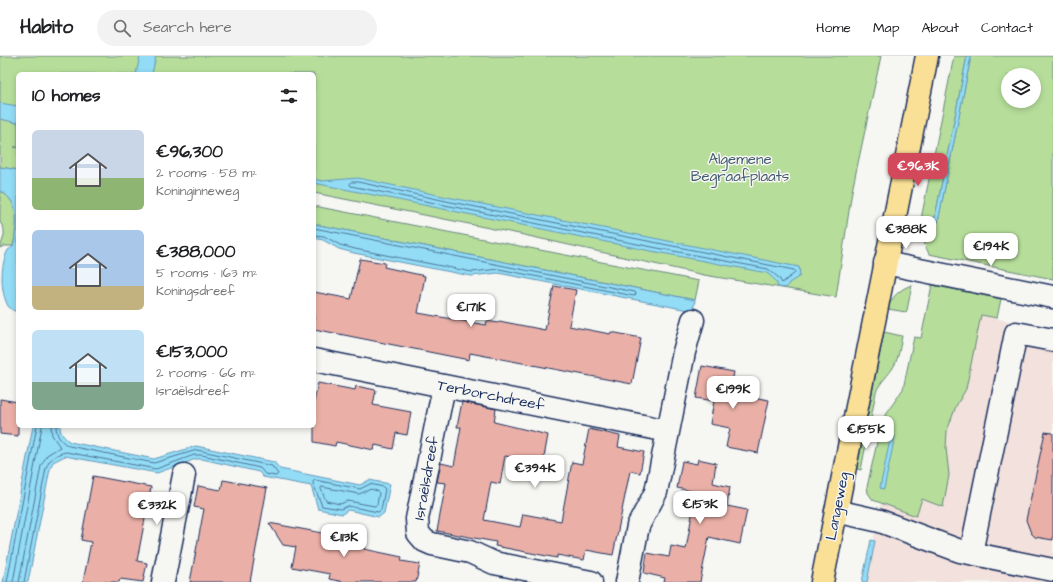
<!DOCTYPE html>
<meta charset="utf-8">
<style>
:root{--surface:#fff;--page:#f2f2f2;--text:#202124;--muted:#757577;--line:#e0e0e0;--accent:#d1495b}
body{margin:0;font-family:"Architects Daughter",sans-serif;background:var(--page);color:var(--text);height:100vh;display:flex;flex-direction:column;font-size:15px;white-space:nowrap}
*{box-sizing:border-box;margin:0}
p{font-size:13px;color:var(--muted)}
.icon{flex:none;width:22px;height:22px;fill:none;stroke:currentColor;stroke-width:2;stroke-linecap:round;stroke-linejoin:round}
.map{position:relative;flex:1;overflow:hidden}
.side{position:absolute;left:16px;top:16px;width:300px;height:356px;display:flex;flex-direction:column;background:var(--surface);border-radius:6px;box-shadow:0 2px 6px #0003}
.side>*{flex:none}
.buttons{position:absolute;left:1001px;top:12px;display:grid;gap:8px}
.buttons a{display:grid;place-items:center;width:40px;height:40px;border-radius:50%;background:var(--surface);box-shadow:0 2px 6px #0003;font-size:20px}
.price{position:absolute;translate:-50% -34px;padding:0 9px;border-radius:8px;background:#fff;color:#222;font-size:13px;line-height:26px;filter:drop-shadow(0 1px 2px #0008)}
.price::after{content:'';position:absolute;left:50%;top:24px;width:12px;height:9px;margin-left:-6px;background:inherit;clip-path:polygon(0 0,100% 0,50% 100%)}
.price.active{background:var(--accent);color:#fff}
ul{padding:0;list-style:none}
li{display:flex;align-items:center;gap:12px;height:100px;padding:0 16px}
li span{display:grid;place-items:center;flex:none;width:112px;height:80px;border-radius:6px;color:#555}
li>.icon{margin-inline-start:auto}
span .icon{width:48px;height:48px;fill:#fffc;stroke-width:1}
li b{font-size:17px}
h2{display:flex;justify-content:space-between;align-items:center;height:48px;padding:0 16px;font-size:17px}
header{display:flex;align-items:center;gap:24px;box-sizing:border-box;height:56px;padding:0 20px;background:var(--surface);border-bottom:1px solid var(--line)}
header strong{font-size:19px}
nav{display:flex;gap:22px;margin-inline-start:auto;font-size:14px}
.search{width:280px;height:36px;background:var(--page);display:flex;align-items:center;gap:10px;box-sizing:border-box;padding:0 14px;border-radius:22px;color:var(--muted);font-size:15px}
.map>svg:first-child{display:block}
</style>
<header>
<strong>Habito</strong>
<div class="search"><svg class="icon" aria-label="search" viewBox="0 0 24 24"><circle cx="10" cy="10" r="6"/><path d="M15 15l6 6"/></svg>Search here</div>
<nav><a>Home</a><a>Map</a><a>About</a><a>Contact</a></nav>
</header>
<div class="map">
<svg width="1053" height="526" viewBox="0 0 1053 526">
<rect width="100%" height="100%" fill="#f6f6f2"/>
<filter id="ink" filterUnits="userSpaceOnUse"><feTurbulence type="fractalNoise" baseFrequency=".025" numOctaves="2"/><feDisplacementMap in="SourceGraphic" scale="8" xChannelSelector="R" yChannelSelector="G"/><feConvolveMatrix kernelMatrix="1 2 1 2 8 2 1 2 1" color-interpolation-filters="sRGB"/></filter>
<g filter="url(#ink)">
<path fill="#f2e1dc" d="M928 249 1053 274V526H865L881 447 882 433 893 379 903 372Z"/>
<path fill="#b6de9a" stroke="#68867c" fill-rule="evenodd" d="M0 0H881L852 135 836 241 704 219 524 179 314 137V18H18V91H14L18 92V114L0 111Z
M954 0H967L934 166H938L971 0H1053V223L929 198C922 183 920 175 922 158ZM1008 19H1034V45H1008Z
M0 135C21 146 18 170 13 190H4L0 192 4 180V173L0 166Z
M314 150 699 225 695 244 314 168Z
M912 229 907 254 906 256 888 253C890 242 901 232 912 229Z
M932 229 1001 243 997 262 981 259 966 333 956 350 947 375 946 392 949 419 943 451 922 443 916 460 873 444 868 437 867 431 882 364 903 333 914 281 921 282Z
M884 276 902 280C900 290 899 301 894 310 889 319 880 326 876 336L861 414 857 413Z"/>
<path fill="#93dcf5" stroke="#6397b9" d="M140 0H156L152 18H136Z
M967 0H971L938 166H934Z
M0 47 18 50V67L0 63Z
M0 111 18 114V257C15 255 10 253 8 250 0 235 0 209 8 194 9 193 12 192 13 190 14 187 15 181 15 178 18 161 17 144 0 135Z
M358 122 452 142 799 211 800 220 789 227 786 232 778 231 776 225 767 217 646 194 314 127V123L322 125Z
M314 168 695 244 693 255 498 217 471 220 354 197 339 193 323 184 314 182Z
M33 370H60C60 378 64 381 70 386L154 403 196 390 274 406 280 413 360 429 369 424 390 428 384 457 379 461 348 454 342 458 318 453 311 430 263 421 259 416 202 403H196L157 417 65 400 53 406 50 413 28 526H3Z
M891 379 895 380 884 433 880 432Z
M871 484 875 485 867 526H862Z"/>
<g fill="none" stroke-linecap="round" stroke-linejoin="round">
<path stroke="#4b749a" stroke-width="1" d="M352 126H358L451 146 794 214 795 217 782 227 779 222 768 213 647 190 351 130 350 128Z
M314 172 635 236 636 238 634 240 499 213 472 216 355 193 340 189 324 180 314 179
M315 424 360 433 370 428 383 431 385 433 381 454 378 456 348 450 341 453 322 450 313 427Z
M322 431 359 438 371 433 377 435 379 437 377 449 374 450 348 445 340 448 326 445 321 433Z
M7 526 37 370
M13 526 42 370
M19 526 41 410 47 399 60 391 52 379 51 370
M24 526 46 412C50 402 56 398 66 396L156 413 194 399H202L260 412 265 418 276 420 278 418 272 410 197 394 154 407 69 390C61 386 56 380 56 370"/>
</g>
<path fill="#eab0a7" stroke="#1b2f5e" d="M360 203 385 207 384 211 425 220 418 257 486 269 487 265 498 267 499 265 545 274 554 230 576 234 569 270 610 278 611 276 641 282 632 328 470 297 469 304 314 273V236L351 243Z
M702 310 734 316 730 337 769 344 758 397 726 391 730 372 710 368 714 345 696 342Z
M318 327 355 334 356 330 376 334 373 349 411 356 407 379 396 377 393 393 375 389 374 394 336 386 335 390 314 386V346Z
M0 343 18 346V380L0 378Z
M462 346 496 353 494 366 548 379 543 407 505 400 500 428 491 426 484 464 520 471 523 458 561 465 572 406 582 408 589 373 620 380 618 391 644 396 640 417 630 415 613 499 586 494 584 504 557 499V502L495 490 496 486 437 475 446 427 437 426 441 407 454 410 461 371H457Z
M1045 376 1053 377V484L1035 481 1031 477 1026 464Z
M698 403 716 407 713 427 730 431 727 450 747 454 740 488 709 481 700 526H664L665 522 644 517 647 497 669 501 671 490 686 493 696 436 677 432 682 405 697 408Z
M93 420 151 431 137 505 147 507 143 526 120 523 119 526H83L91 486 81 484Z
M223 424 267 432 250 526H190L204 453 194 451 198 430 221 434Z
M269 467 328 478V482L365 489 364 493 402 501 401 505 420 508 416 526H344L329 523 330 518 292 511 296 491 283 489Z"/>
<g fill="none" stroke-linecap="round" stroke-linejoin="round">
<defs>
<path id="minor" d="M885 207 1053 241
M314 304 668 375
M444 330 417 463 418 477 425 485 432 488 470 496 494 507 591 526
M836 455 880 465 960 495 1053 514
M971 497 1016 277 1053 284
M163 526 184 419
M627 526 638 470 656 436 684 296 693 264"/>
<path id="major" d="M822 526 927 0"/>
</defs>
<use href="#minor" stroke="#1b2f5e" stroke-width="25"/>
<use href="#major" stroke="#1b2f5e" stroke-width="25"/>
<use href="#minor" stroke="#f6f6f2" stroke-width="22"/>
<use href="#major" stroke="#fadf96" stroke-width="22"/>
</g>
</g>
<g text-anchor="middle" stroke-width="3" stroke-linejoin="round" paint-order="stroke">
<g font-size="15" fill="#425b6d" stroke="#f6f6f2">
<text x="740" y="108">Algemene<tspan x="740" dy="17">Begraafplaats</tspan></text>
</g>
<g font-size="15" fill="#1b2f5e" stroke="#f6f6f2">
<text transform="translate(491 339) rotate(11)" y="5">Terborchdreef</text>
<text transform="translate(426 422) rotate(-80)" y="5">Israëlsdreef</text>
<text transform="translate(837 450) rotate(-79)" y="5">Langeweg</text>
</g>
</g>
</svg>
<div class="buttons">
<a><svg class="icon" aria-label="layers" viewBox="0 0 24 24"><path d="M12 4l9 5-9 5-9-5zM3 14l9 5 9-5"/></svg></a>
</div>
<b class="price active" style="left:918px;top:131px">€96.3K</b>
<b class="price" style="left:906px;top:194px">€388K</b>
<b class="price" style="left:991px;top:211px">€194K</b>
<b class="price" style="left:471px;top:272px">€171K</b>
<b class="price" style="left:733px;top:354px">€199K</b>
<b class="price" style="left:866px;top:394px">€155K</b>
<b class="price" style="left:535px;top:433px">€394K</b>
<b class="price" style="left:700px;top:469px">€153K</b>
<b class="price" style="left:157px;top:470px">€332K</b>
<b class="price" style="left:344px;top:502px">€113K</b>
<section class="side">
<h2>10 homes<svg class="icon" aria-label="filters" viewBox="0 0 24 24"><path d="M4 7h16M4 17h16"/><circle cx="9" cy="7" r="2"/><circle cx="15" cy="17" r="2"/></svg></h2>
<ul>
<li><span style="background:linear-gradient(#c9d6e8 60%,#8fb573 0)"><svg class="icon" aria-label="home" viewBox="0 0 24 24"><path d="M3 11l9-7 9 7M6 9v11h12V9"/></svg></span><div><b>€96,300</b><p>2 rooms · 58 m²</p><p>Koninginneweg</p></div></li>
<li><span style="background:linear-gradient(#a9c7e8 70%,#c2b280 0)"><svg class="icon" aria-label="home" viewBox="0 0 24 24"><path d="M3 11l9-7 9 7M6 9v11h12V9"/></svg></span><div><b>€388,000</b><p>5 rooms · 163 m²</p><p>Koningsdreef</p></div></li>
<li><span style="background:linear-gradient(#bfe0f5 65%,#7fa58c 0)"><svg class="icon" aria-label="home" viewBox="0 0 24 24"><path d="M3 11l9-7 9 7M6 9v11h12V9"/></svg></span><div><b>€153,000</b><p>2 rooms · 66 m²</p><p>Israëlsdreef</p></div></li>
</ul>
</section>
</div>
